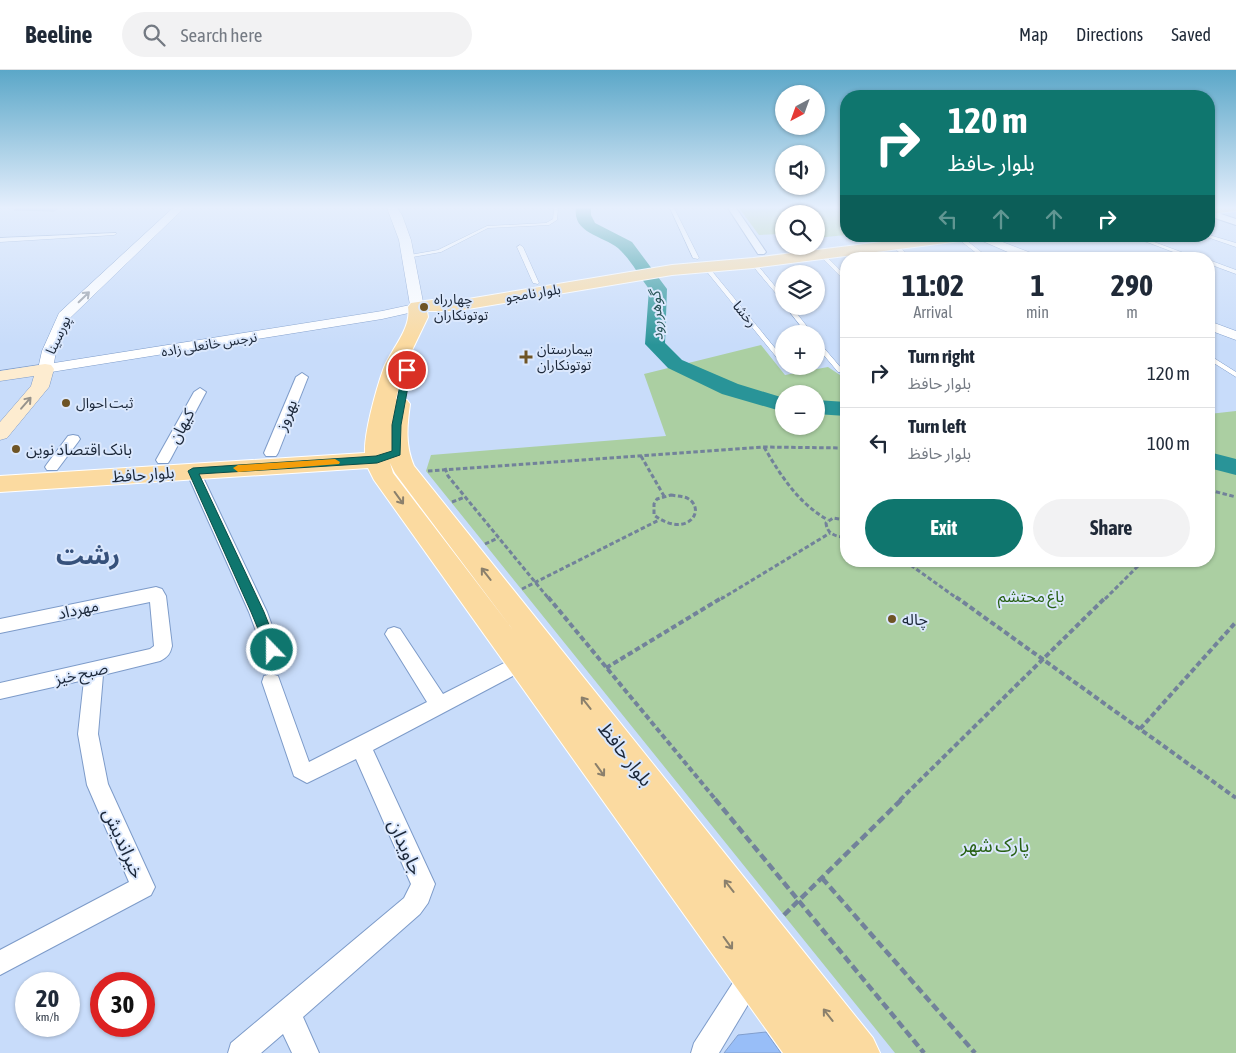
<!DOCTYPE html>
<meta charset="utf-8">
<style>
:root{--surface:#fff;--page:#f2f2f3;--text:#1f2937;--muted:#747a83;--line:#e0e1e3;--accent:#0f766e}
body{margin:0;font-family:"Asap Condensed","Noto Sans Arabic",sans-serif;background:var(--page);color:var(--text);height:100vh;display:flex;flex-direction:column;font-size:19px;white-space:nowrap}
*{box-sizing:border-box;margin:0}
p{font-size:16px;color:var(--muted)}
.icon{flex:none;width:28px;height:28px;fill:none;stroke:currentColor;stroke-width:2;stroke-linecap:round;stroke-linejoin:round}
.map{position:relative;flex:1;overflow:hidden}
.panel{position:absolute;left:840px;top:182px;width:375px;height:315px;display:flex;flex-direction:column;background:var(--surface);border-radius:20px;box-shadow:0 1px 4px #0004}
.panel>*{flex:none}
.top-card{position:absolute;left:840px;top:20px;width:375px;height:152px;border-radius:20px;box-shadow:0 1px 4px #0004;background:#0f766e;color:#fff;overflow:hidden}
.needle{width:32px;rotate:221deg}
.controls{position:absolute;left:775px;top:15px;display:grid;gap:10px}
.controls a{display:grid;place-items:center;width:50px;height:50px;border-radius:50%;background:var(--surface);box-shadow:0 1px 4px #0004;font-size:25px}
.speed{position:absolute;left:15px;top:902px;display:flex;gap:10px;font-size:25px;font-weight:700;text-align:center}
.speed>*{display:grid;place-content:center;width:65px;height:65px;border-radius:50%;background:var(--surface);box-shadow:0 1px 4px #0004;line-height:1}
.speed small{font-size:12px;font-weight:400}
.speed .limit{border:8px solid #d22;background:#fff;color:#111}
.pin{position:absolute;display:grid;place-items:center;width:42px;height:42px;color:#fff;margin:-21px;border:2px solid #fff;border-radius:50%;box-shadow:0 1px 5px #0007}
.me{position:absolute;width:55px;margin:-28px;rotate:338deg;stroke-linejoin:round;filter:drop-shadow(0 0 4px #0008)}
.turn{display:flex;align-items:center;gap:18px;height:105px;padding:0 25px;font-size:22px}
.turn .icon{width:65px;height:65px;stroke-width:2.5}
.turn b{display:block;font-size:35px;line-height:42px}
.lanes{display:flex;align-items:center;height:48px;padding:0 25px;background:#0003;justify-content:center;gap:25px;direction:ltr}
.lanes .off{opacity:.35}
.eta{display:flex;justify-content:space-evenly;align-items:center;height:85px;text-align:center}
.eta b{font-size:30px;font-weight:700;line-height:35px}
.action{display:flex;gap:10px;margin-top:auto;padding:10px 25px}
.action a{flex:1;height:58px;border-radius:30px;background:var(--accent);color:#fff;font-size:20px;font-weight:700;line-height:58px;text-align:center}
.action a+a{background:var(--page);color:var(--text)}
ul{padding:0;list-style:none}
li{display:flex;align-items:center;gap:15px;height:70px;padding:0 25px;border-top:1px solid var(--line)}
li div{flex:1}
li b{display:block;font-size:19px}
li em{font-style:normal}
header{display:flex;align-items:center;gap:30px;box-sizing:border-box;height:70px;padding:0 25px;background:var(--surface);border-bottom:1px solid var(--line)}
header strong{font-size:24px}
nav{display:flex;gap:28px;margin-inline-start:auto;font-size:18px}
.search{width:350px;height:45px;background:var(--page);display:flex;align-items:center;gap:12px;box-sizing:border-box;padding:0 18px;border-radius:28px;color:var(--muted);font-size:19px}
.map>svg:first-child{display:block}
</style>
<header>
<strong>Beeline</strong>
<div class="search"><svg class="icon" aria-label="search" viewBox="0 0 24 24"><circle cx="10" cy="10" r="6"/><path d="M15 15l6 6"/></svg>Search here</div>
<nav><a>Map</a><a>Directions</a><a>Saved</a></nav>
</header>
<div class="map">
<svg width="1236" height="983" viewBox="0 0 1236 983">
<rect width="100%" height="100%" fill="#c8dcfa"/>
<g fill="#abcfa2" fill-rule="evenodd">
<path d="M739,138H846V165L816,168V144H784V166L781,164L759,165Z"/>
<path d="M761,275L785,305L828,297L846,309V491H1209V344L1236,341V983H895L426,401L431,385L666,366L644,304ZM784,324H816V356H784Z"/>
</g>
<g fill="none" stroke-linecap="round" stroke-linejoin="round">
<g fill="#299498" fill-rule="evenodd">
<path d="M576,138H591V145L595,153L632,172L667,219L665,273L682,290L738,314L784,328V342L722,324L668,298L645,274L649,219C640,207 632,192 621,181C607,166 572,165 576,138Z"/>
<path d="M816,330L846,332V346L816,344Z"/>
<path d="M1209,382L1236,389V405L1209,398Z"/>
</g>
</g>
<g fill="#98bef8" stroke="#809ecd">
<path d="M18,138H58L54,141L14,140Z"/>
<path d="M766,962L781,983H724L738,965Z"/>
</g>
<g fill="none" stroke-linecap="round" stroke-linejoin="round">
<g stroke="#7d9bc9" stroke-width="1">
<g id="service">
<path d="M554,138H558L557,150L549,155L488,158L441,182L407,188L404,186L438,180L487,156L546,153L553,149Z"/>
<path d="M670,138H674L699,188L698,189L693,188Z"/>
<path d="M116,163V164L114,165L0,172V168Z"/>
<path d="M1209,165L1236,173V177L1207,167Z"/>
<path d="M957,166H961L990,189H984L957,168Z"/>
<path d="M1131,166H1138L1200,189H1192Z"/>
<path d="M895,174L897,175L913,189H907L893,177L892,176Z"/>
<path d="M520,175L523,177L539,213L538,214L533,213L517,177Z"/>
<path d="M820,184H824L846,206V211L844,210L820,186Z"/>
<path d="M1209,190L1236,200V204L1209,194Z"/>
<path d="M751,192H755L784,227V233L751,194Z"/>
<path d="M703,195H707L784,289V295L782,294L703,197Z"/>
<path d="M785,236H791L813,264H807Z"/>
<path d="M816,270L818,271L842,299L846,298V302H838L816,276Z"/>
<path d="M1209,285L1236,302V307L1209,290Z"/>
</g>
</g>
<g stroke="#7d9bc9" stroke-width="2">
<g id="minor">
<path d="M728,138H736L766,182L764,184H758Z"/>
<path d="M1209,140L1236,149V155L1209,146Z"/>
<path d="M302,303L308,307L278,383L276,386H266L264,383L296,307Z"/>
<path d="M200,318L206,322L170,390L168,393H158L156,390L194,322Z"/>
<path d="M73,365L78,366L80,369L78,372L57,400H47L45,397L47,394L68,366Z"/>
<path d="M193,396L198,398L200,401L267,542L281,580L278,585L272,588L266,585L263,580L249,542L186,401L188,398Z"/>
<path d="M156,517L162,519L166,526L172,576C170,584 168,587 160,591L103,605L98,664L108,714L155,817L151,825L0,905V880L129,812L87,715L78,664L84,610L0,629V613L150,579L154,576L150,532L0,563V549Z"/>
<path d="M394,557L400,559L443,624L514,588L521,585L528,588L530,593L528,598L373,680L435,814L428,833L420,844L303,947L319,983H292L283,964L261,983H228L231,973L404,828L411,814L356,689L307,713L294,706L262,612L264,606L271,604L278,606L309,692L427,632L385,564L388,559Z"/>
<path d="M752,893L761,897L765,906L719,983H691L694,973L743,897Z"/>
</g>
</g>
<g stroke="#7d9bc9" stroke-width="1">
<g id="tertiary">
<path d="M173,138H184L70,248L56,281L54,293L382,241L410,235L399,170L387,138H397L402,145L411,170L424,237L422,240L382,249L45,303L40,302L38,299L42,281L59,243Z"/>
<path d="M971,166H987L1039,186L1041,189H1024Z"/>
<path d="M1209,251L1236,261V270L1209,260Z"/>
</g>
</g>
<g stroke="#7d9bc9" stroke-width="1">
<path id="secondary" d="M45,294L51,295L54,299L49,317L7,368L0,370V352L31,316L34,306L0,311V301Z"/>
</g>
<g stroke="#fff" stroke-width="2">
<g id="primary">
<path d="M1209,138H1236V141L1209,144Z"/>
<path d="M930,166H975L973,169L968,170L753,198L672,205L456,241H427L428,247L403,299L396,329L407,330L410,334C407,356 405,375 414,396L873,968L880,983H783L374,410L368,398L0,422V406L365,383C364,363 376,320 383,300C390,280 412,259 408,237L411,233L432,230L456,231L672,195L753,188ZM390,393L395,403L513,560L393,403Z"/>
</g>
</g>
<g stroke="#72829a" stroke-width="3" stroke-dasharray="4.5 2.5" stroke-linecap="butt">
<path d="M764,377C781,406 798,433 828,450"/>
<path d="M641,386L664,426"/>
<path d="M445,398L448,406L549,529"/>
<path d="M428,401L764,377L846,378"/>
<path d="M1209,420L1236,427"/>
<path d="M671,425C676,426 682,426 687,428C708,439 687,470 654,445V434L657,429Z"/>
<path d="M452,432L465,427"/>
<path d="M846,450L833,448L826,453C827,464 836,467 846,467"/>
<path d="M485,474L498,468"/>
<path d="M905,491L958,529"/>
<path d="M522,519L659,450"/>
<path d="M721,529L830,463"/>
<path d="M1105,529L1143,491"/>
</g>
<g stroke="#72829a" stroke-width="4" stroke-dasharray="5.5 3" stroke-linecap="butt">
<path d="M548,527L716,730"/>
<path d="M956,527L1236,728"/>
<path d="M606,598L723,527"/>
<path d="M1140,659L1236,552"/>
<path d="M900,730L1106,527"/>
</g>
<g stroke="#72829a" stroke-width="4.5" stroke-dasharray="8 4" stroke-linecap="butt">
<path d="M715,729L924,983"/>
<path d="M822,808L975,983"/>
<path d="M784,845L902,729"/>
</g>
<use href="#service" fill="#fff" fill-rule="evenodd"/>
<use href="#minor" fill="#fff" fill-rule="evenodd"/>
<use href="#tertiary" fill="#fff" fill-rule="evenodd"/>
<use href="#secondary" fill="#fdecd0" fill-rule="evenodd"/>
<use href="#primary" fill="#fbdaa0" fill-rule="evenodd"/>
</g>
<defs><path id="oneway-shaft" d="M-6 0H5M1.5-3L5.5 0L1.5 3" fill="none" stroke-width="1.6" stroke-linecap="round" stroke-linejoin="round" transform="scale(1.25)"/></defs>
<use stroke="#989ea6" href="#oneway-shaft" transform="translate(84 227) rotate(-44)"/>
<use stroke="#97938c" href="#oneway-shaft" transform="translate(26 333) rotate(-49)"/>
<g stroke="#8b806c">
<use href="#oneway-shaft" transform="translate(399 428) rotate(54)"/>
<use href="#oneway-shaft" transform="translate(486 504) rotate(-128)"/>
<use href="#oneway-shaft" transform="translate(586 633) rotate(-128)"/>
<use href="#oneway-shaft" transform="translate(600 700) rotate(54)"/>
<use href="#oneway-shaft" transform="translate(729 816) rotate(-128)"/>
<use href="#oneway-shaft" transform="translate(728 873) rotate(54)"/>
<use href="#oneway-shaft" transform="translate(828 945) rotate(-128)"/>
</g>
<linearGradient id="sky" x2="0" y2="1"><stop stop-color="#5ba7c8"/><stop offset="0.5" stop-color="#e6effd"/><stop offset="1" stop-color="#e6effd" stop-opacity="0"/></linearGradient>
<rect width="1236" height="275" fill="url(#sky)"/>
<path fill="#0f766e" stroke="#0a4d48" d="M407,297L411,300L401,355L400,385L377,393L199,404L264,542L279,580L277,583L272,585L268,583L251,542L188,401L193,398L376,386L392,381V355L403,300Z"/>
<path fill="#f59e0b" d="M335,389L340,392L339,394L238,402L233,398L238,395Z"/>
<g fill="#6e5425" stroke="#dbe8fd" stroke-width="2">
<circle cx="424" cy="237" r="5"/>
<path d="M523.5 279.5h5v5h5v5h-5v5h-5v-5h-5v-5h5z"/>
<circle cx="66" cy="333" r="5"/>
<circle cx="16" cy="379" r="5"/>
<circle cx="892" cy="549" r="5"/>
</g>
<g text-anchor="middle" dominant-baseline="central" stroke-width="4" stroke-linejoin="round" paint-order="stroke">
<g font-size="14" fill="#1b2739" stroke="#dbe8fd">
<text transform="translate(533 223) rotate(-9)">بلوار نامجو</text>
<text transform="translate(745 244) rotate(51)">رخشا</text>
<text transform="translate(58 265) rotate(-65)">پورسینا</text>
<text transform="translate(209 274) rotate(-9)">نرجس خانعلی زاده</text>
</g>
<g font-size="14" fill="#1b2739" stroke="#dbe8fd" text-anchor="start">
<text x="434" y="229">چهارراه<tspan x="434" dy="16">توتونکاران</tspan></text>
<text x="537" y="279">بیمارستان<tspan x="537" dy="16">توتونکاران</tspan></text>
<text x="76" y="333">ثبت احوال</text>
</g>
<g font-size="15" font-style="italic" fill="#295658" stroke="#dbe8fd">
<text transform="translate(656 246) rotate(-93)">گوهر رود</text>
</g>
<g font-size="16" fill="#1b2739" stroke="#dbe8fd">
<text transform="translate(286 345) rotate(-68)">بهروز</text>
<text transform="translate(181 356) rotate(-62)">کیهان</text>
<text transform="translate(143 404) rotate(-4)">بلوار حافظ</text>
<text transform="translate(78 539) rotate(-12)">مهرداد</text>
<text transform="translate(81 603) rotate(-13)">صبح خیز</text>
</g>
<g font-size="16" fill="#1b2739" stroke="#dbe8fd" text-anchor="start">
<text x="26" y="379">بانک اقتصاد نوین</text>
<text x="902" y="549">چاله</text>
</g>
<g font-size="16" fill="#286115" stroke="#dbe8fd">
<text x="1031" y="526">باغ محتشم</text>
</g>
<g font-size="19" fill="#1b2739" stroke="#dbe8fd">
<text transform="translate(626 684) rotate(52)">بلوار حافظ</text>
<text transform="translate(124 773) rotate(66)">خیراندیش</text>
<text transform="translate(406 777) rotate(66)">جاویدان</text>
</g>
<g font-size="19" fill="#286115" stroke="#dbe8fd">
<text x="995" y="775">پارک شهر</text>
</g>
<g font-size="26" font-weight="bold" fill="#36517b" stroke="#dbe8fd">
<text x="88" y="485">رشت</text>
</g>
</g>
</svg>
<div class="controls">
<a><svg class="needle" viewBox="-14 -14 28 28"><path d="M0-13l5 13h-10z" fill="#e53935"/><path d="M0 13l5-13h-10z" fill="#747a83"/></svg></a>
<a><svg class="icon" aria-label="sound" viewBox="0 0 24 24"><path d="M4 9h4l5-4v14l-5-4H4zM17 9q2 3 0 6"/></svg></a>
<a><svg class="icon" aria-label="search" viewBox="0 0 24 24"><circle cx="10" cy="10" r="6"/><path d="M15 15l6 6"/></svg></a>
<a><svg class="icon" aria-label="layers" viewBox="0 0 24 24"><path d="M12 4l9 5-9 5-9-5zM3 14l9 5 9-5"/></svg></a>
<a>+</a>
<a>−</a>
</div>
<div class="speed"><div>20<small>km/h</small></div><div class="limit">30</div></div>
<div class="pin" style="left:407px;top:300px;background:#d93025"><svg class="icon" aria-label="arrive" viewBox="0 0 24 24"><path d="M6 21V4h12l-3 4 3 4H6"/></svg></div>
<svg class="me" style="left:272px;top:580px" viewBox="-20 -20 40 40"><circle r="17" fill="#0f766e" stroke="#fff" stroke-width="3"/><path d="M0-11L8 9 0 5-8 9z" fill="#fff"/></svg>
<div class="top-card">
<div class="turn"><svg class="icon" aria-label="right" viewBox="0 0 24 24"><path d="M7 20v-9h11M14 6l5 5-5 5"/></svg><div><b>120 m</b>بلوار حافظ</div></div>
<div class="lanes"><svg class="icon off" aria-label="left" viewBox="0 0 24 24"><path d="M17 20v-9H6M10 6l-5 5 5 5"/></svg><svg class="icon off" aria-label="ahead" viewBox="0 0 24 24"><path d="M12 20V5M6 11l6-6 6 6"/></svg><svg class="icon off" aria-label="ahead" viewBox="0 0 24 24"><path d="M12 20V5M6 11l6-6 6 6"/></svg><svg class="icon" aria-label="right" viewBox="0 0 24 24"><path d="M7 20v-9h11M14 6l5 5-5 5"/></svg></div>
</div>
<section class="panel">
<div class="eta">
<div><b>11:02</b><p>Arrival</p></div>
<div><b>1</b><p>min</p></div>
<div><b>290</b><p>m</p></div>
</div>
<ul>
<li><svg class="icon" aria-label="right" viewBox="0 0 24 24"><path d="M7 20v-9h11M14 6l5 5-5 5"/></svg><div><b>Turn right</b><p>بلوار حافظ</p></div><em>120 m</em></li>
<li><svg class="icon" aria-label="left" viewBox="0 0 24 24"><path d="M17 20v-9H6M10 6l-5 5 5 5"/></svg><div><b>Turn left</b><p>بلوار حافظ</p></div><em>100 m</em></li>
</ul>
<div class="action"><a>Exit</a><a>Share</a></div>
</section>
</div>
